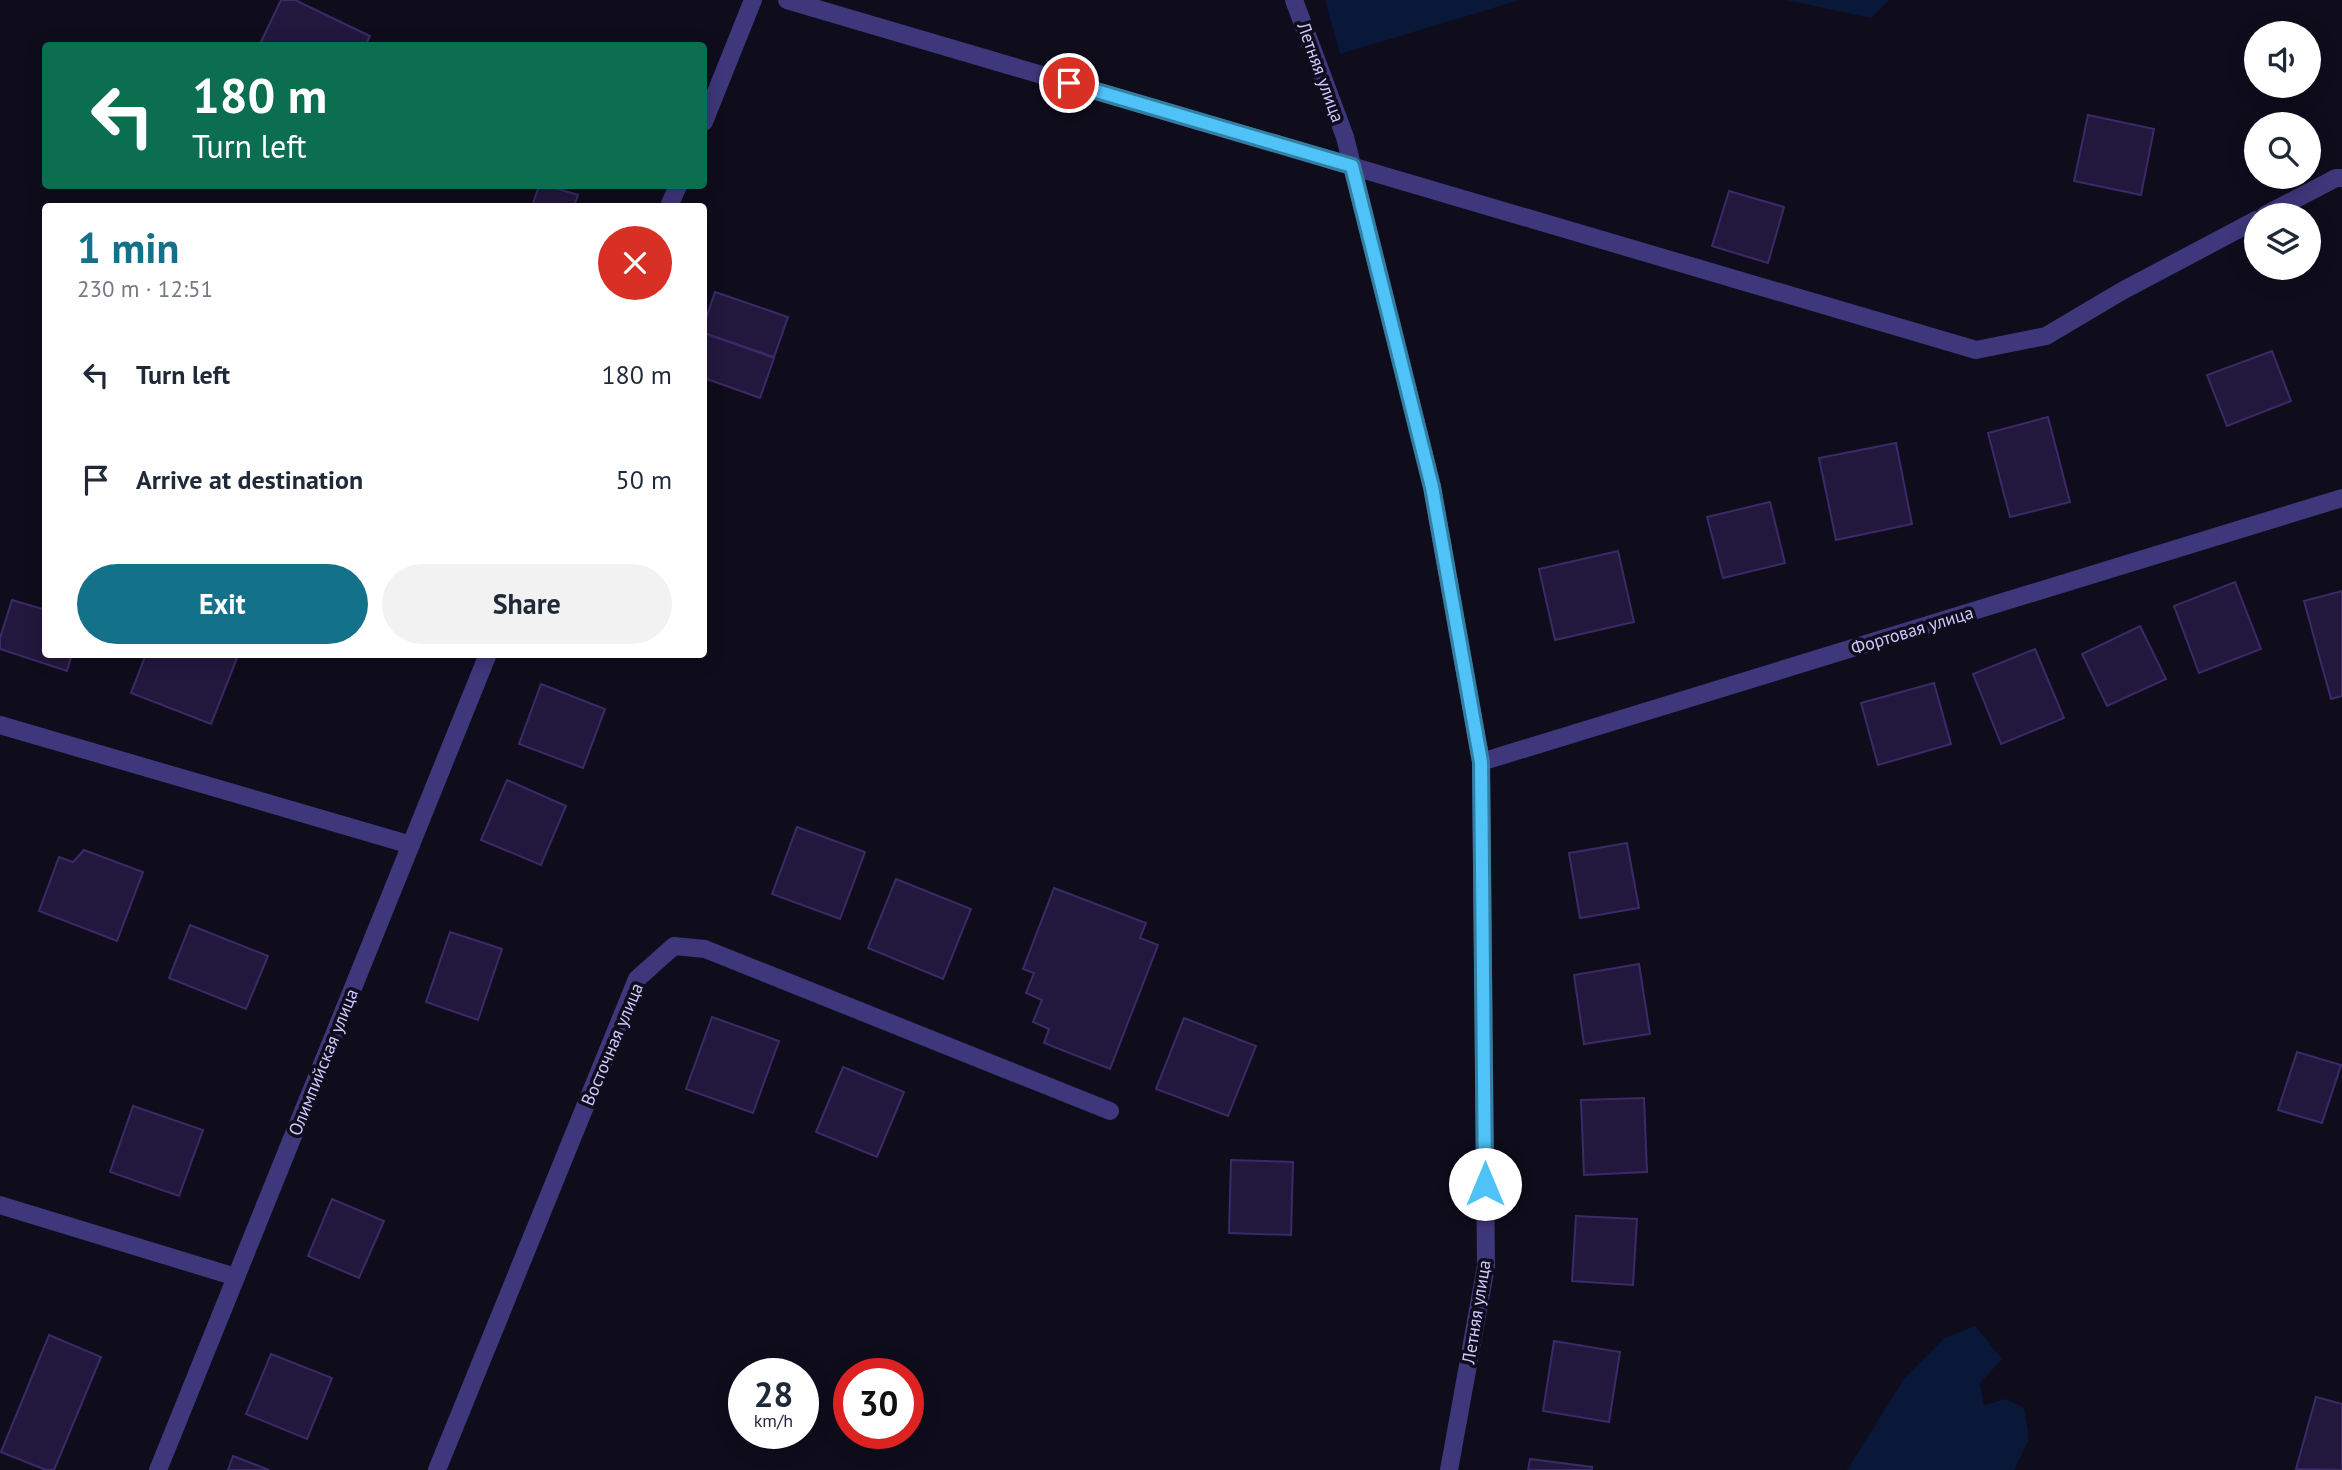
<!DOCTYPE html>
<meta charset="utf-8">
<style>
:root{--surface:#fff;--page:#f2f2f3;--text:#1f2937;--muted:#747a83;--accent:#137189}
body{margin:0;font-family:"PT Sans",sans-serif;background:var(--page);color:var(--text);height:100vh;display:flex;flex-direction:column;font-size:26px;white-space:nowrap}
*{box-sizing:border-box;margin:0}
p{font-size:23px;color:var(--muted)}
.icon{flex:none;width:38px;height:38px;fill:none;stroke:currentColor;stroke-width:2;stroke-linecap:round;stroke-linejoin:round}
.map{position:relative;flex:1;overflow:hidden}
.sheet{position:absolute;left:42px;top:203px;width:665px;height:455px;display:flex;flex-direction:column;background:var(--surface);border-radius:7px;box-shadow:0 4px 18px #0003}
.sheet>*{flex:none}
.top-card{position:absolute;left:42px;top:42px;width:665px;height:147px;border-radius:7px;box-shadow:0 4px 18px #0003;background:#0b6e4f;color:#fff;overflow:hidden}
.buttons{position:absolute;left:2244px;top:21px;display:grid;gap:14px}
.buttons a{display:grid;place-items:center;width:77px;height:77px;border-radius:50%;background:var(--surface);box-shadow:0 4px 18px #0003;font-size:35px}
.speed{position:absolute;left:728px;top:1358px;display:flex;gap:14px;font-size:35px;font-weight:700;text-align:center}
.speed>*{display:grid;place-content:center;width:91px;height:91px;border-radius:50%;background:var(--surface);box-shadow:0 4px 18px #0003;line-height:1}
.speed small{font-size:18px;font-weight:400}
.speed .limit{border:10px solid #d22;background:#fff;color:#111}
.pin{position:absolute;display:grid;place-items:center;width:60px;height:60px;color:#fff;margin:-30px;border:4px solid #fff;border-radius:50%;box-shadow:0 2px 7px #0007}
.me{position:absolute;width:77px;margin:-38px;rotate:0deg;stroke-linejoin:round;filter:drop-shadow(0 0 5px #0008)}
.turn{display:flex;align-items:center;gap:24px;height:147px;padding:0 35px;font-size:32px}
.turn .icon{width:91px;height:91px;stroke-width:2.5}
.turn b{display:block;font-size:49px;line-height:60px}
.round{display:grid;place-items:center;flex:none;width:74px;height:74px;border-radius:37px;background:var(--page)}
.overview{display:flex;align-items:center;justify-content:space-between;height:119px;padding:0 35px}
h1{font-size:42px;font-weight:600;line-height:52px;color:var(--accent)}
.cta{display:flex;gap:14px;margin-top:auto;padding:14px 35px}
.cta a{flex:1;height:80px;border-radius:42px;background:var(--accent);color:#fff;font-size:28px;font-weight:600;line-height:80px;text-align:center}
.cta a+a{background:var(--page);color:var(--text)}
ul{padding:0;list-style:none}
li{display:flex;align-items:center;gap:21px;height:105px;padding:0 35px}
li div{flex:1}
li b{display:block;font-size:26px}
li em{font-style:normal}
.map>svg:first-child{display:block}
</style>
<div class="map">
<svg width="2342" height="1470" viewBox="0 0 2342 1470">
<rect width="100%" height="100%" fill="#0f0c1c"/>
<g fill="#091738">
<path d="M1325,0H1520L1340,54Z"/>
<path d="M1786,0H1889L1871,18Z"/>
<path d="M1975,1326L2002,1359L1980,1383L1984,1405L2006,1399L2024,1408L2029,1439L2014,1470H1847L1904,1379L1945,1338Z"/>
</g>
<g fill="#22183d" stroke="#3a2a68" stroke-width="2">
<path d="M281,0H295L370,36L365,46H259Z"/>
<path d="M2088,115L2154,129L2141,195L2074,181Z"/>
<path d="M539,186H549L578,195L574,206H532Z"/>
<path d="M1729,191L1784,207L1768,263L1712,246Z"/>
<path d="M715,292L788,317L774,357L704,333V324Z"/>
<path d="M704,333L774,358L760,398L704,378Z"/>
<path d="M2272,351L2291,401L2227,426L2207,375Z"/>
<path d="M2048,417L2070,502L2010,517L1988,433Z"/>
<path d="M1896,443L1912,524L1836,540L1819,458Z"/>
<path d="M1770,502L1785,563L1723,578L1707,517Z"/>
<path d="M1618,551L1634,622L1555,640L1539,569Z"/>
<path d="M2235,582L2261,649L2199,673L2174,606Z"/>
<path d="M2342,591V696L2331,699L2304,601Z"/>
<path d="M12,600L46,610V654H72L67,671L0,649V638Z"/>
<path d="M2140,626L2166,679L2107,706L2082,654Z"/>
<path d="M2035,649L2064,718L2001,744L1973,674Z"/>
<path d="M146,654H226L237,658L211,724L131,693Z"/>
<path d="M1934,683L1951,744L1878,765L1861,703Z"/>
<path d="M541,684L605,709L583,768L519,744Z"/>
<path d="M507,780L566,806L541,865L481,840Z"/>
<path d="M797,827L865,852L840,919L772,894Z"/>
<path d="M1627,843L1639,908L1580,918L1569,853Z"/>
<path d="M84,850L143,872L117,941L39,911L59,857L73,862Z"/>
<path d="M896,879L971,909L943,979L868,948Z"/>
<path d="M1054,888L1146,923L1140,938L1158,945L1110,1069L1044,1043L1049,1029L1033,1022L1042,1000L1026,993L1034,973L1023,969Z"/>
<path d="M190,925L268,956L246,1009L169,978Z"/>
<path d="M450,932L502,949L478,1020L426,1002Z"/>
<path d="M1639,964L1650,1034L1584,1044L1574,975Z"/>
<path d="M712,1017L779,1041L753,1113L686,1089Z"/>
<path d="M1184,1018L1256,1046L1228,1116L1156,1089Z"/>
<path d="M2297,1052L2341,1065L2322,1123L2278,1110Z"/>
<path d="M843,1067L904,1092L877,1157L816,1132Z"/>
<path d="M1644,1098L1647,1172L1584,1175L1581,1100Z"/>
<path d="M133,1106L203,1130L179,1196L110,1172Z"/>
<path d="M1231,1160L1293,1162L1291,1235L1229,1233Z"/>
<path d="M332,1199L384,1221L359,1278L308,1256Z"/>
<path d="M1576,1216L1637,1219L1633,1285L1572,1281Z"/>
<path d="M49,1335L101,1357L54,1470H46L1,1452Z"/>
<path d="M1554,1341L1620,1352L1609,1422L1543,1411Z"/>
<path d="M271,1354L332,1378L307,1439L246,1414Z"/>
<path d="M2316,1397L2342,1404V1470L2296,1469Z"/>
<path d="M233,1456L269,1470H228Z"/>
<path d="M1530,1459L1592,1467V1470H1528Z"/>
</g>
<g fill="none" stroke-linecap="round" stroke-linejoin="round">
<g stroke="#3e377b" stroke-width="18">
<path d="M787,0L1976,350L2046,336L2122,291L2256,220"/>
<path d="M1294,0L1345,137L1432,487L1481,762L1486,1266L1449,1470"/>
<path d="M704,122L753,0"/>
<path d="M669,206L678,186"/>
<path d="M2265,215L2336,178H2342"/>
<path d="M0,725L411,845"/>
<path d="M1481,762L2342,498"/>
<path d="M0,1205L236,1277"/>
<path d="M158,1470L488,654"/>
<path d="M437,1470L637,979L674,946L705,949L1110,1111"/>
</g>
</g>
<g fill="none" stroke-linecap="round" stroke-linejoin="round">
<g stroke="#337fa1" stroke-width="18">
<path id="route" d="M1069,83L1352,166L1432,487L1481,762L1485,1184"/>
</g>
<use href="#route" stroke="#4fc3f7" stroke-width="12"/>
</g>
<g text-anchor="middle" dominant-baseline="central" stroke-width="7" stroke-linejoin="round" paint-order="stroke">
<g font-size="18" fill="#d1c8fe" stroke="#0f0c1c">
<text transform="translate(1321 72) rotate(70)">Летняя улица</text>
<text transform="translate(1912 630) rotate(-17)">Фортовая улица</text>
<text transform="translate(612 1044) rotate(-67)">Восточная улица</text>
<text transform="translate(323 1062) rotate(-68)">Олимпийская улица</text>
<text transform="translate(1476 1312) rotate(-81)">Летняя улица</text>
</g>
</g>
</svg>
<div class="buttons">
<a><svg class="icon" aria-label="sound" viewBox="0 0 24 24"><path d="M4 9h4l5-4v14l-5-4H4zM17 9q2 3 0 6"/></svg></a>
<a><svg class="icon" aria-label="search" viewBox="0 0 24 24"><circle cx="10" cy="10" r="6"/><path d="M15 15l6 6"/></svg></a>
<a><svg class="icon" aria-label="layers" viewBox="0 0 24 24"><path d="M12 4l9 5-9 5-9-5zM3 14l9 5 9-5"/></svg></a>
</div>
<div class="speed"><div>28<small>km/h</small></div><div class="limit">30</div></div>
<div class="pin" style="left:1069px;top:83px;background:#d93025"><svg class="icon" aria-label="arrive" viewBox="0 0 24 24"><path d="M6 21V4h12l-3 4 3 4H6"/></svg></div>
<svg class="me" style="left:1485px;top:1184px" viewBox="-20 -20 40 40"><circle r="19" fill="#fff"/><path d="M0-13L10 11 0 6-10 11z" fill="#4fc3f7"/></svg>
<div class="top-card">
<div class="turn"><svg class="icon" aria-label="left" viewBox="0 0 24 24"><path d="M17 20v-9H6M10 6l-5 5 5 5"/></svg><div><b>180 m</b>Turn left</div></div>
</div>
<section class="sheet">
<div class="overview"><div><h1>1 min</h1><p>230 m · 12:51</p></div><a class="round" style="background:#d93025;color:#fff"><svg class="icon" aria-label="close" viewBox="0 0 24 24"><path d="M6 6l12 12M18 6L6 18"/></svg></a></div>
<ul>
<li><svg class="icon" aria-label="left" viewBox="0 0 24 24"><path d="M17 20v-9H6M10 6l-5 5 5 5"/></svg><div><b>Turn left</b></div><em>180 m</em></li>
<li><svg class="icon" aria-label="arrive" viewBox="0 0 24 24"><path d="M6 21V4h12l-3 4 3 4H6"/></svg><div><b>Arrive at destination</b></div><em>50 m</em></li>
</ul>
<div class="cta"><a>Exit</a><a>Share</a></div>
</section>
</div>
